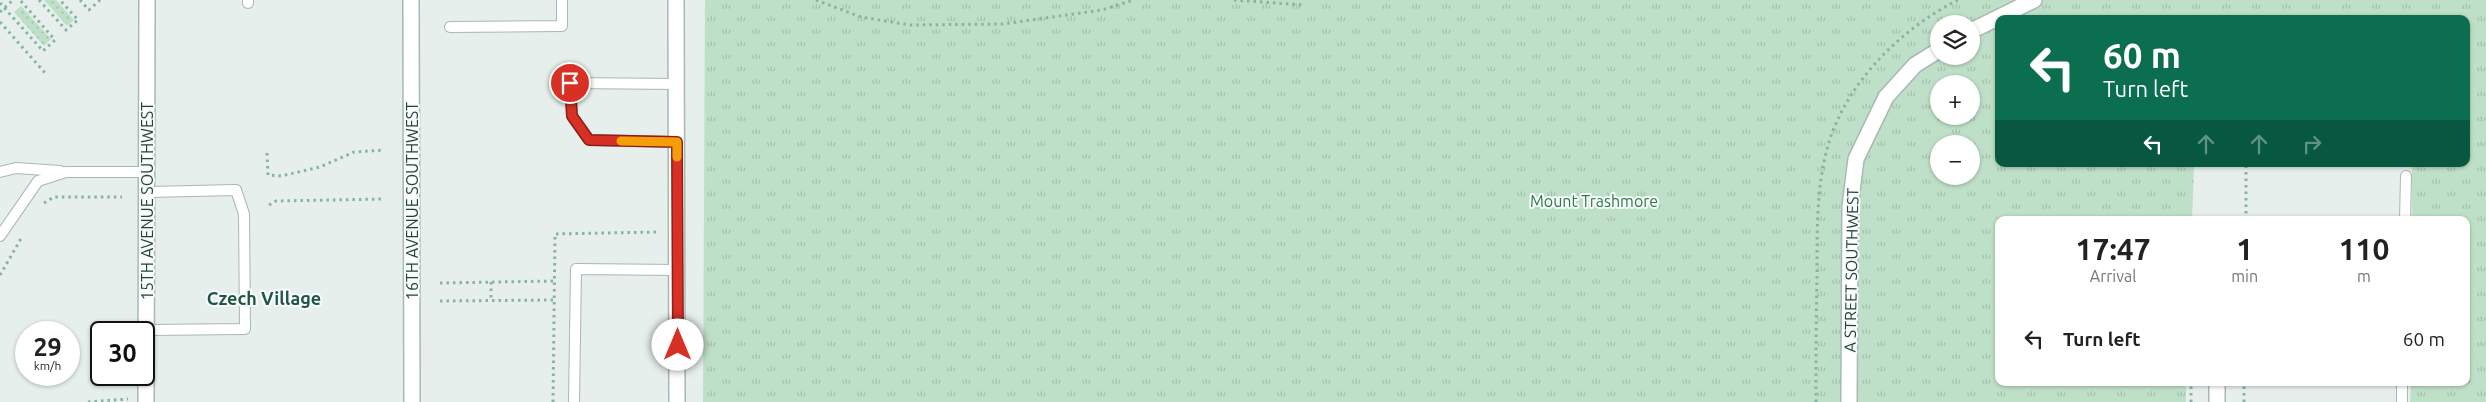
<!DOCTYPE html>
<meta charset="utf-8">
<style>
:root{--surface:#fff;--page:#f6f6f6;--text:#222;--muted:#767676}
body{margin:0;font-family:Ubuntu,sans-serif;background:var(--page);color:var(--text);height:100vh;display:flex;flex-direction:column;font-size:19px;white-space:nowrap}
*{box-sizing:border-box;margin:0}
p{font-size:16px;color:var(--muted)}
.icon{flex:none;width:28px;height:28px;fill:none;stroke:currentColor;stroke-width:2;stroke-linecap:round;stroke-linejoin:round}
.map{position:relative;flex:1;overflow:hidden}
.panel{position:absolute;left:1995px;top:216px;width:475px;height:170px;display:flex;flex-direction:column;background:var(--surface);border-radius:10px;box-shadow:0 1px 4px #0004}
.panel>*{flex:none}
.guide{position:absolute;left:1995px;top:15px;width:475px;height:152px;border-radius:10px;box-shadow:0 1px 4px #0004;background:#0b6e4f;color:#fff;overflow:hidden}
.buttons{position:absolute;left:1930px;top:15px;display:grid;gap:10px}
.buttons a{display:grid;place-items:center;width:50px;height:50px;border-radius:50%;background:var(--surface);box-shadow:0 1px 4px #0004;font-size:25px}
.speed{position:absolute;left:15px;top:321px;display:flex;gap:10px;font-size:25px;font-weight:700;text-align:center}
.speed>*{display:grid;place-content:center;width:65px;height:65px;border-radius:50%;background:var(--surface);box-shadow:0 1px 4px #0004;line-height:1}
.speed small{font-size:12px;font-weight:400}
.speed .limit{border:2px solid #111;border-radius:8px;background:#fff;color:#111}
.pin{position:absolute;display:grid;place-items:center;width:42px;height:42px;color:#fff;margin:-21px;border:2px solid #fff;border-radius:50%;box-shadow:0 1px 5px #0007}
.me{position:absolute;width:55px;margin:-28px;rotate:0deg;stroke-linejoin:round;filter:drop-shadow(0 0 4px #0008)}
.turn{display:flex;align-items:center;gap:18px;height:105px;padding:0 25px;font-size:22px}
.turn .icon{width:65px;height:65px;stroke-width:2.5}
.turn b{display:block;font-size:35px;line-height:42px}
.lanes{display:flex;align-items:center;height:48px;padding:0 25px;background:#0003;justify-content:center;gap:25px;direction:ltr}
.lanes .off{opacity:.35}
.eta{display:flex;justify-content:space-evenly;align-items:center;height:85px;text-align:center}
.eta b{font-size:30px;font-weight:600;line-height:35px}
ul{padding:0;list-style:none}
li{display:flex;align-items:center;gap:15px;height:75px;padding:0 25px}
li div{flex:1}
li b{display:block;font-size:19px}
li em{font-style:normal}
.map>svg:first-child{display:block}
</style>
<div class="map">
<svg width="2486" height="402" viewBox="0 0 2486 402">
<defs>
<pattern id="park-tufts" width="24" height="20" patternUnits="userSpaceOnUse" patternTransform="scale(1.25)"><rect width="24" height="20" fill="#bfe0c8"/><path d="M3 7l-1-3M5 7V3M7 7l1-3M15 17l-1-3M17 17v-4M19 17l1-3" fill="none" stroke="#a4c1ad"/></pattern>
<pattern id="garden-dots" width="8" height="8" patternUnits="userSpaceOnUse" patternTransform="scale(1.25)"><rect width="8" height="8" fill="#bfe0c8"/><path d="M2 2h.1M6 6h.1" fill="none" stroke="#a4c1ad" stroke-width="1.8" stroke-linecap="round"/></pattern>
</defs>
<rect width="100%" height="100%" fill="#e6efeb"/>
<path fill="url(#park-tufts)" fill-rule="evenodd" d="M705,0H2486V402H2410L2411,383L2466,382V220H2412V164H2466V19H1999V164H2396L2194,166L2192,220H1999V382L2186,383V402H703ZM1939,24H1971V56H1939ZM1939,84H1971V116H1939ZM1939,144H1971V176H1939Z"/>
<g fill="url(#garden-dots)">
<path d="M44,0H56L74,20L67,26Z"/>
<path d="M21,6L51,39L44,46L14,12Z"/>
</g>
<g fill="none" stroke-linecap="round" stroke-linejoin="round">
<g stroke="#a8b8b2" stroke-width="12">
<g id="lane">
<path d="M248,0V3"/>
<path d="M450,27L562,26V0"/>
<path d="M677,142L589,140L572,116L570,83L677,84"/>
<path d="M0,172L16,168L60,171"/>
<path d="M2405,220L2406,176"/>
<path d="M0,236L38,181L66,172H148"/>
<path d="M146,330L245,329L244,214L236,190L148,192"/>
<path d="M574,402L576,269L678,270"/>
<path d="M2402,402V382"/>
</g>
</g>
<g stroke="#a8b8b2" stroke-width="18">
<g id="street">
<path d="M411,0L412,402"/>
<path d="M676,0L677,402"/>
<path d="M1971,31L2034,0"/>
<path d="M2217,382V402"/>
<path d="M146,402L147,0"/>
<path d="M1849,402L1850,207L1856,159L1886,97L1915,65L1939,50"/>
</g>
</g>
<g stroke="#86b3a5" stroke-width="3" stroke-dasharray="2.5 4" stroke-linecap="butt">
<path d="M39,0L66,30L78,20L60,0"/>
<path d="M80,0L89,10L100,0"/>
<path d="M816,0L861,17L910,25L1003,24L1102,10L1133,0"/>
<path d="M1234,0L1304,5"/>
<path d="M0,3L43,51L55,40L20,0"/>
<path d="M0,12L13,0"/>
<path d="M0,22L46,74"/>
<path d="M267,153L268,175L281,176L320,167L354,152L384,150"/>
<path d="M44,203L54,197H122"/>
<path d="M269,205L276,201L384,199"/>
<path d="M2246,220V165"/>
<path d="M0,275L22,237"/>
<path d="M491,282V301"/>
<path d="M440,283L554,281"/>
<path d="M440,301L554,300"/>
<path d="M88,402L128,399"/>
<path d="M553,402L555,234L657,232"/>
<path d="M1816,402C1816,360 1816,319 1817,277C1817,231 1816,186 1829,142C1848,81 1902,28 1958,0"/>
<path d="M2191,402V382"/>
<path d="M2244,402V382"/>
</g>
<use href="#lane" stroke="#fff" stroke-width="10"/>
<use href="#street" stroke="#fff" stroke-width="15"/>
</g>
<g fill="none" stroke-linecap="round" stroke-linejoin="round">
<g stroke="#8d1f18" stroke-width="12">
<path id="route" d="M570,83L572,116L589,140L677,142L678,345"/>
</g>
<use href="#route" stroke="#d93025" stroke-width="9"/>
<path stroke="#f59e0b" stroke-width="9" d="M621,141L677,142V157"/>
</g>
<g text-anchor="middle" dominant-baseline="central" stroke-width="4" stroke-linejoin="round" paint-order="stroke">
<g font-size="16" fill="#24423a" stroke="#f7fbf9">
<text transform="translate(147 201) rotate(-90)">15TH AVENUE SOUTHWEST</text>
<text transform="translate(412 201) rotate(-90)">16TH AVENUE SOUTHWEST</text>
<text transform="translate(1851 270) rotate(-89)">A STREET SOUTHWEST</text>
</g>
<g font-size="16" fill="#2d7a4b" stroke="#f7fbf9">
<text x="1594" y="201">Mount Trashmore</text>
</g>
<g font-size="18" font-weight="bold" fill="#1f5548" stroke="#f7fbf9">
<text x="264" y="298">Czech Village</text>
</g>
</g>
</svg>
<div class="buttons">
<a><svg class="icon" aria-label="layers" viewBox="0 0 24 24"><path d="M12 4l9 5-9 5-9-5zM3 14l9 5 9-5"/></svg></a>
<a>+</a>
<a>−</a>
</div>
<div class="speed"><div>29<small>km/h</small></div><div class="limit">30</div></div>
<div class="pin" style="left:570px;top:83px;background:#d93025"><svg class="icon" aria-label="arrive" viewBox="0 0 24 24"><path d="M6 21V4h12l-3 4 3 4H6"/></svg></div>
<svg class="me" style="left:678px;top:345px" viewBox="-20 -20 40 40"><circle r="19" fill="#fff"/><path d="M0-13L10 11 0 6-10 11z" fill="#d93025"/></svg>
<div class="guide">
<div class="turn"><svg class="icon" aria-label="left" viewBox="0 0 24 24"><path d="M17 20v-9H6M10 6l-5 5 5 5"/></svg><div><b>60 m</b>Turn left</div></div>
<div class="lanes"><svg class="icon" aria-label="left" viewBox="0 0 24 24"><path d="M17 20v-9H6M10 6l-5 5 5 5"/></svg><svg class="icon off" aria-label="ahead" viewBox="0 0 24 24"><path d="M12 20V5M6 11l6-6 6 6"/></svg><svg class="icon off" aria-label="ahead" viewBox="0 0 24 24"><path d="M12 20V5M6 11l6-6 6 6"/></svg><svg class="icon off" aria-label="right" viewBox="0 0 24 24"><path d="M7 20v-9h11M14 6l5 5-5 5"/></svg></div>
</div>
<section class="panel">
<div class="eta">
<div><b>17:47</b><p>Arrival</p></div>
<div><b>1</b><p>min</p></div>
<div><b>110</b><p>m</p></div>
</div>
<ul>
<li><svg class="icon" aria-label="left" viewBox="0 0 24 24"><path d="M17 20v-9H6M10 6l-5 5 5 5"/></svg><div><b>Turn left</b></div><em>60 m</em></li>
</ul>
</section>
</div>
